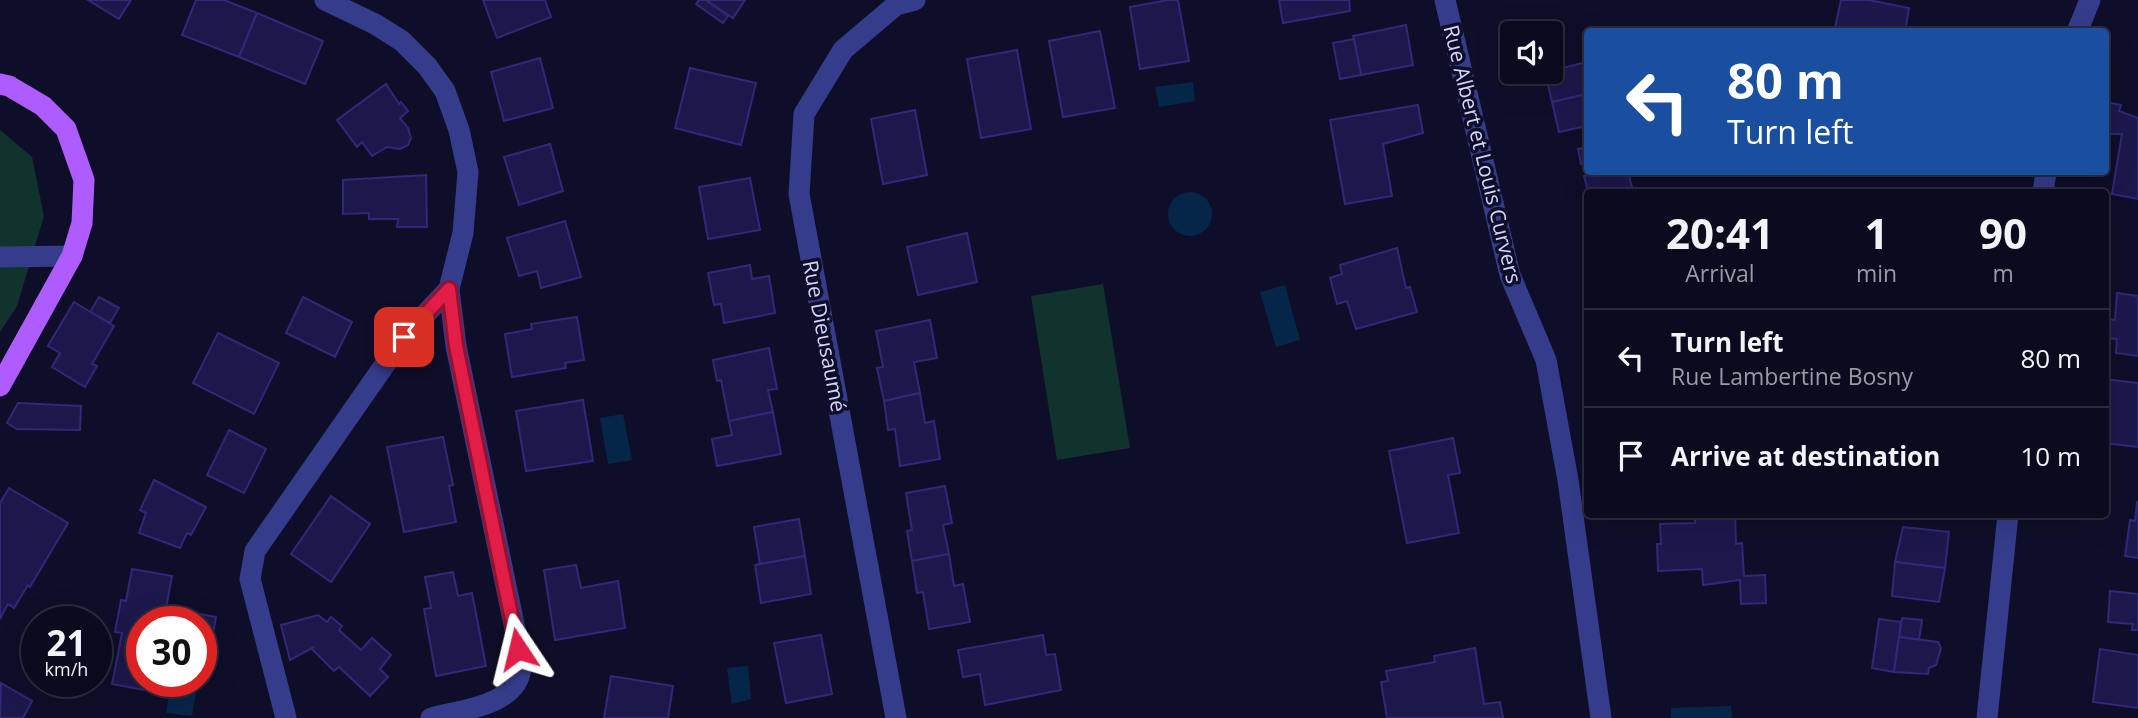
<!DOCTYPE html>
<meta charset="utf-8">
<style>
:root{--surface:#0b0a1f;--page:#141328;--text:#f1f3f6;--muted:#9a9aa4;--line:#2b2b3d}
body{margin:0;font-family:"Open Sans",sans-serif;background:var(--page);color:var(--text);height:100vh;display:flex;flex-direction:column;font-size:26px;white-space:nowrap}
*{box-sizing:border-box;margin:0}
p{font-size:23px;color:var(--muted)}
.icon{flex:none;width:38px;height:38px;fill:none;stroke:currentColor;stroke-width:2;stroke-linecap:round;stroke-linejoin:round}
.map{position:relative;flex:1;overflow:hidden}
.details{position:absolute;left:1584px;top:189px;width:525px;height:329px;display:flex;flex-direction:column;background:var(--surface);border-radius:7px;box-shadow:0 7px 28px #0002,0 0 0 2px var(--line)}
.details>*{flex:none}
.banner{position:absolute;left:1584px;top:28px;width:525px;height:147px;border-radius:7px;box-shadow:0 7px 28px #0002,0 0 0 2px var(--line);background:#1a4fa0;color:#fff;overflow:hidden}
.buttons{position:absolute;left:1500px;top:21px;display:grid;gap:14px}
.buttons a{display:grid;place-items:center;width:63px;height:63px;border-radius:7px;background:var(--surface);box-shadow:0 7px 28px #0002,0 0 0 2px var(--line);font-size:35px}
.speed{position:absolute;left:21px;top:606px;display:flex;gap:14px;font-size:35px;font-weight:700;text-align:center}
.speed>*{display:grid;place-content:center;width:91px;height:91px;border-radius:50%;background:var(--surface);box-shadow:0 7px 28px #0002,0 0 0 2px var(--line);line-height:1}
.speed small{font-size:18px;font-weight:400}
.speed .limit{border:10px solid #d22;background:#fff;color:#111}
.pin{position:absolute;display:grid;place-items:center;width:60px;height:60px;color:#fff;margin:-30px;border-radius:14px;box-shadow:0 4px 10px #0006}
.me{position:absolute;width:77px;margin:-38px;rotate:350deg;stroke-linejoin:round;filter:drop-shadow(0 0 5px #0008)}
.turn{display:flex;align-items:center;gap:24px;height:147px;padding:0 28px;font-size:32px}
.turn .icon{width:91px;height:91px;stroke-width:2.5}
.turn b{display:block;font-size:49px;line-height:60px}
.eta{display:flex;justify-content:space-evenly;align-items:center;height:119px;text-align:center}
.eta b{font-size:42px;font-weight:700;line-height:49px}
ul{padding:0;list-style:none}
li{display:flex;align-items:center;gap:21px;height:98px;padding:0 28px;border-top:2px solid var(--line)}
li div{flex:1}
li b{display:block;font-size:26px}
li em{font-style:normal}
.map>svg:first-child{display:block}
</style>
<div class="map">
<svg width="2138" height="718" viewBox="0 0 2138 718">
<rect width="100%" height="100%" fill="#0f0e29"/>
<g fill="#10332e">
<path d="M0,130L32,157L44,216L17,306L0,332Z"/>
<path d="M1103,284L1130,448L1057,460L1031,296Z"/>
</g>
<g fill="#062649">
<path d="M1193,82L1195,101L1159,107L1155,87Z"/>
<circle cx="1190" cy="214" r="22"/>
<path d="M1285,285L1300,340L1276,347L1260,292Z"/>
<path d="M623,414L632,460L608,464L600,418Z"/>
<path d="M748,666L751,699L732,704L727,668Z"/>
<path d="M171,681H198L192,716L166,713Z"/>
<path d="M1731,706L1732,718H1671V708Z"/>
</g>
<g fill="#1d184b" stroke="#2f2979" stroke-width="2">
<path d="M88,0H131L119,19Z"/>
<path d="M196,0H224L257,13L239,57L182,35Z"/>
<path d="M483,0H545L551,17L497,38Z"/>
<path d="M699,0H706L728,16L723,23L696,4Z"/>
<path d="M706,0H745L733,18Z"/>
<path d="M1168,0H1178L1189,61L1140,69L1130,7Z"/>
<path d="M1279,0H1349L1350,11L1283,23Z"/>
<path d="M1841,0H1869L1909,8L1905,32H1834Z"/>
<path d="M257,13L323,41L305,84L239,57Z"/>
<path d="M1406,25L1413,65L1361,75L1353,36Z"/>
<path d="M1100,31L1115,108L1063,117L1049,41Z"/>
<path d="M1354,39L1361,75L1340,79L1333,43Z"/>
<path d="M1017,50L1031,129L981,138L967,59Z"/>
<path d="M540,58L553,108L504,121L491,72Z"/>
<path d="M1587,62V94L1552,102L1545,72Z"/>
<path d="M690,68L756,83L741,145L675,128Z"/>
<path d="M386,84L399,104L401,102L408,111L400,118L408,128L411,138L408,145L400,149L387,147L372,156L362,142L357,147L337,120Z"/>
<path d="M1587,94V126L1559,132L1552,102Z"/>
<path d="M2105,102L2121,105L2119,111L2138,118V199L2112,194L2122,134H2105Z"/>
<path d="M1418,105L1423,133L1383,144L1392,196L1345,204L1330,120Z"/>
<path d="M915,110L927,175L883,184L871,119Z"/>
<path d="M550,144L563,191L519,205L504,157Z"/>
<path d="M1587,147V162L1581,164L1578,149Z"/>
<path d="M1590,172H1628L1633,191L1588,192L1584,176L1590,174Z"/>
<path d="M426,175L427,227H397L398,219H369V213L343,214V180Z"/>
<path d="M750,178L760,230L708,239L699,187Z"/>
<path d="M565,221L581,277L541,288L537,271L519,276L507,238Z"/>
<path d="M967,233L977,282L918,295L907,247Z"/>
<path d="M1397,248L1406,288L1410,287L1417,312L1356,329L1347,301L1337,304L1330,278L1342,274L1340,265Z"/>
<path d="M750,265L752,279L769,276L775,313L724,323L721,304L714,305L708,273Z"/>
<path d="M2117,293L2138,296V356L2116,353L2117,339L2105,338V319L2115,320Z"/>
<path d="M99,297L119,308L110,323L90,312Z"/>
<path d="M303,297L352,322L335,357L286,333Z"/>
<path d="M74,302L114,326L92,364L97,366L85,387L52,367L60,353L48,346Z"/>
<path d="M577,317L584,360L565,363L566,368L512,377L505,334L532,329L531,324Z"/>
<path d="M930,320L937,358L914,362L920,393L884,401L877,368L883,367L876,331Z"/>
<path d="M218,333L279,363L254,414L193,383Z"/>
<path d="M769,348L777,389L768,390L773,412L729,421L721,380L717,381L713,360Z"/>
<path d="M2105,379L2138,383V447L2105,443Z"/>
<path d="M920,393L925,423L934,421L940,459L900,466L895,429L888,430L884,401Z"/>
<path d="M583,400L593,461L526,471L516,411Z"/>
<path d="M18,403L81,406L80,430L17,429L7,423Z"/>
<path d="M773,412L781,454L717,466L712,439L732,435L729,421Z"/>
<path d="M229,430L266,449L244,493L207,475Z"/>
<path d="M443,437L453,485L449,486L456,522L404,532L387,447Z"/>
<path d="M1453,438L1460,473L1448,475L1459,533L1407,543L1389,451Z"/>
<path d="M154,480L206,507L191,535L187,533L180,548L139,533L146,513L140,510Z"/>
<path d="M945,486L952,523L943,525L949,554L912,561L907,531L912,530L906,493Z"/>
<path d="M9,488L68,523L30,587L28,585L14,608L8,604L0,619V503Z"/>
<path d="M331,496L370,524L331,582L291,554Z"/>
<path d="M2137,502H2138V558L2125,556L2130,520L2135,521Z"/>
<path d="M1695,514H1735L1736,544L1742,543L1744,576L1765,575L1766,603L1741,604L1740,580L1703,585L1702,569L1658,571L1657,544H1661L1660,524L1695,523Z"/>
<path d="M799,519L805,556L760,564L754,527Z"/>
<path d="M1903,527L1949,532L1945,568L1895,562Z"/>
<path d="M949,554L954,586L963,584L970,622L929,629L923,592L917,593L912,561Z"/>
<path d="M805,556L811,594L761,603L755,565Z"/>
<path d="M1895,562L1945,568L1939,602L1892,596Z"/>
<path d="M576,565L581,588L618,581L625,628L555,640L544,570Z"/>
<path d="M132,569L172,576L166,608L216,617L209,657L201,656V621H142V681H152L150,691L112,684L122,633L115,632L121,600L126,601Z"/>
<path d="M453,572L458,596L472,593L486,666L436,676L424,609L431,608L425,577Z"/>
<path d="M2110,591L2138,594V630H2132L2133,624L2108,622Z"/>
<path d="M318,615L327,622L331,617L342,626L339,630L361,650L372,638L391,655L380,669L388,677L370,696L339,667L334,671L312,649L314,647L290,660L281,625Z"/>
<path d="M1902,618L1922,620L1919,640L1899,637Z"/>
<path d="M1879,619L1901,622L1894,672L1872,668Z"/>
<path d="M821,635L832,694L786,703L774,643Z"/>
<path d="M1043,635L1046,655L1055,654L1061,690L985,705L980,674L963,677L958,650Z"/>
<path d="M1899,637L1938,642L1941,648L1936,665L1929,668L1928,674L1894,672Z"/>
<path d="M1475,648L1484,704L1500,702L1503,718H1387L1381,682L1388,681L1386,671L1435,662L1434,656Z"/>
<path d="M2100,649L2138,655V708L2093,702Z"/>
<path d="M611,676L673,686L668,718H604Z"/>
<path d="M1,683L32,701L23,718H0Z"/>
</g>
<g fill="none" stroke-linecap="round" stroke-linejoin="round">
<g stroke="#353c8b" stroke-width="21">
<path d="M325,0L375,24L402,41L427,66L445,91L459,130L468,172L463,233L449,289L456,346L515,629C517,641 522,656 521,667C518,706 460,710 431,718"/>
<path d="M1445,0L1510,275L1546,360L1568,480L1601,718"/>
<path d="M2077,32L2090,0"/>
<path d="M2043,192L2046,172"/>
<path d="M0,257L72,256"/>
<path d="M286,718L250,579L255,551L404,337L449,289"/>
<path d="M896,718L799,194L804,114L843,50L896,5L915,0"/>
<path d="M1987,718L2008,514"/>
</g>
<path stroke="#af5cff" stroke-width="21" d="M0,84L9,86L43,106L66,129L84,180L82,223L72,256L0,386"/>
</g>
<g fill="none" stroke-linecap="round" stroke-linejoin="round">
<g stroke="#92132f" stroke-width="18">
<path id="route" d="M404,337L449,289L456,346L518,649"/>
</g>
<use href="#route" stroke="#e11d48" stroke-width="12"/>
</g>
<g text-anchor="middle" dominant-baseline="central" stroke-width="7" stroke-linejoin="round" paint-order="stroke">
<g font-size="21" fill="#d5d5ff" stroke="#0f0e29">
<text transform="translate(1483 154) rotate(76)">Rue Albert et Louis Curvers</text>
<text transform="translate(825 336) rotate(79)">Rue Dieusaumé</text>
</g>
</g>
</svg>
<div class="buttons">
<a><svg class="icon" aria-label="sound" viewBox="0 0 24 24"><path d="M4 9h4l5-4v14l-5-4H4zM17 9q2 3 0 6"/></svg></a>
</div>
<div class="speed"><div>21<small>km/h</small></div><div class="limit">30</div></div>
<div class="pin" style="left:404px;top:337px;background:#d93025"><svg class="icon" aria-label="arrive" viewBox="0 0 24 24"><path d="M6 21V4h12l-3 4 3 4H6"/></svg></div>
<svg class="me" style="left:518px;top:649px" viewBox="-20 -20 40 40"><path d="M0-17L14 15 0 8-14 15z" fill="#e11d48" stroke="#fff" stroke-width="4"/></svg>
<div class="banner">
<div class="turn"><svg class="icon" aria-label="left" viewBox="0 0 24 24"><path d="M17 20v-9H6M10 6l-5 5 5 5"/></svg><div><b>80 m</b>Turn left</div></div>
</div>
<section class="details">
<div class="eta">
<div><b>20:41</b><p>Arrival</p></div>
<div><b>1</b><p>min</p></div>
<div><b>90</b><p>m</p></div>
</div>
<ul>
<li><svg class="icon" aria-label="left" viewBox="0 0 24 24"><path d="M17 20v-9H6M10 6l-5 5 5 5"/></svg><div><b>Turn left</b><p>Rue Lambertine Bosny</p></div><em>80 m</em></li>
<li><svg class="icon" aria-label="arrive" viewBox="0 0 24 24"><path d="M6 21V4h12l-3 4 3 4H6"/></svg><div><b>Arrive at destination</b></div><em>10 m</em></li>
</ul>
</section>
</div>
